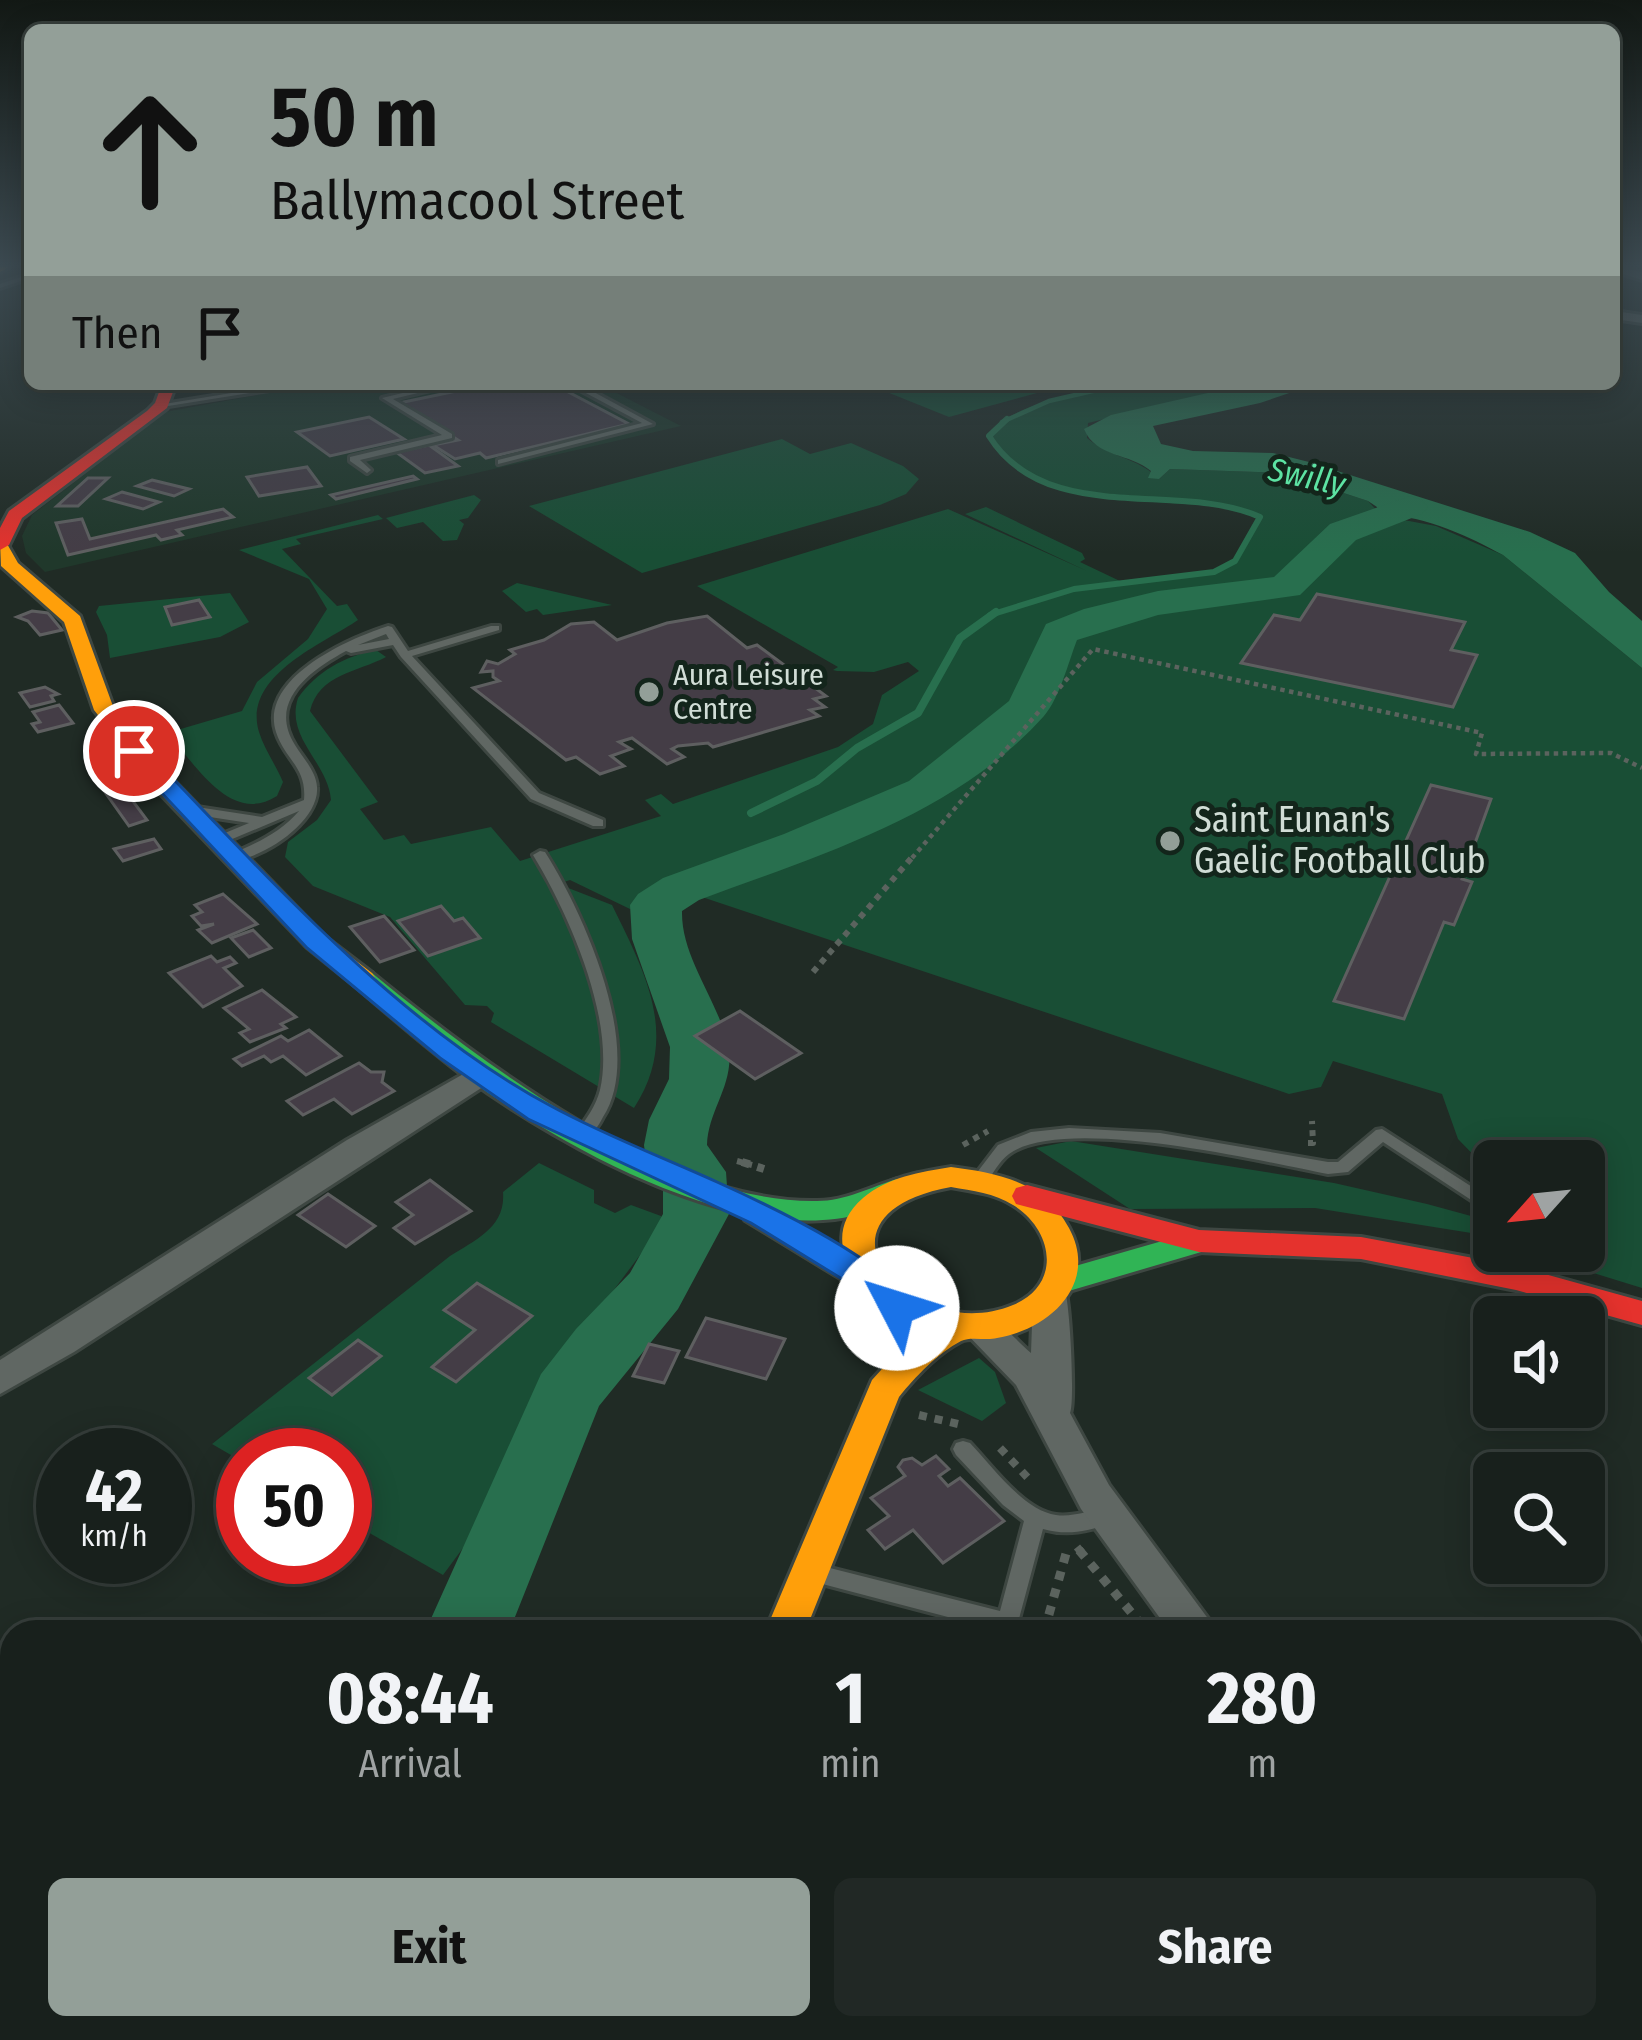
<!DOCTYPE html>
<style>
:root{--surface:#18201c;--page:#212825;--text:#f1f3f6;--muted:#9fa3a3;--line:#363e3b;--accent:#939f98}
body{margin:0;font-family:"Fira Sans Condensed",sans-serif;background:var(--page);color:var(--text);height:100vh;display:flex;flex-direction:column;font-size:45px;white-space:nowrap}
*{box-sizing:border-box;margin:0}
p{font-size:39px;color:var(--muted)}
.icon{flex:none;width:66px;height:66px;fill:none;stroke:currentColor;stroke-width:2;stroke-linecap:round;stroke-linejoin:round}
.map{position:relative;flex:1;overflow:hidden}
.drawer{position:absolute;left:0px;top:1620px;width:1644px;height:420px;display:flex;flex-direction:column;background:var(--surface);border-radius:36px 36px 0 0;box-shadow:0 6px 30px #0003,0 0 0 3px var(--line)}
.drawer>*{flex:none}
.top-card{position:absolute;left:24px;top:24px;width:1596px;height:366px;border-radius:18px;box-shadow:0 6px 30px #0003,0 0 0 3px var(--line);background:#939f98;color:#111;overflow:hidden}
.needle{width:78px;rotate:243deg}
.buttons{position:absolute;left:1473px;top:1140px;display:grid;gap:24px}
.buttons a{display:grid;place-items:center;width:132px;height:132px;border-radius:18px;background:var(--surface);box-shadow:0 6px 30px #0003,0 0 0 3px var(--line);font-size:60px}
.speed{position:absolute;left:36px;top:1428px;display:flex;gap:24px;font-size:60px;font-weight:700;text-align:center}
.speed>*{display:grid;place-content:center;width:156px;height:156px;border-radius:50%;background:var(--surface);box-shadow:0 6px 30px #0003,0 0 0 3px var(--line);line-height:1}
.speed small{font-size:30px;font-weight:400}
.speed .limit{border:18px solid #d22;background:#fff;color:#111}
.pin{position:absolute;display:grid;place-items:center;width:102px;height:102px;color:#fff;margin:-51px;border:6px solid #fff;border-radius:50%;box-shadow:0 3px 12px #0007}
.me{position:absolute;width:132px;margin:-66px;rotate:310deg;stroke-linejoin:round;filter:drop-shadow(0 0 9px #0008)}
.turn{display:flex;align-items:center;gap:42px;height:252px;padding:0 48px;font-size:54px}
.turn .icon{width:156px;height:156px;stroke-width:2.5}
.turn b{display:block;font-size:84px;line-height:102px}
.then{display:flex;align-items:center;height:114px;padding:0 48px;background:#0003;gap:24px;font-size:45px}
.eta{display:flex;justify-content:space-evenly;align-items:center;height:204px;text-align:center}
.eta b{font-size:72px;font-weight:700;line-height:84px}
.action{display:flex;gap:24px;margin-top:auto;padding:24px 48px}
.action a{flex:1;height:138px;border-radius:18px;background:var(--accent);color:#111;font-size:48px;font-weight:700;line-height:138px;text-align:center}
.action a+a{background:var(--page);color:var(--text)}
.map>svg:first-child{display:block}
</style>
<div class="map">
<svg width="1642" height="2040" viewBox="0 0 1642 2040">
<rect width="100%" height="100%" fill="#202b25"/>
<path fill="#20382b" d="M316,384H599L681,426L45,572L26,553L22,536L32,515L165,412Z"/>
<g fill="#194e35">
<path d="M867,384H1070L949,417Z"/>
<path d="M1123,384H1250L1088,423L1087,438C1110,458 1138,457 1159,479L1170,469L1283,473L1368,501L1382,516L1436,526L1503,555L1642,668V1288L1532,1254L1584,1251V1161H1494V1176L1458,1139L1442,1094L1333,1061L1321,1087L1289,1094L693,894C736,880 909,828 924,793L802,845L681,889L656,905L630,909L570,880L558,884L612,905C646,974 680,1037 634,1108L491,1022L494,1013L487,1006L465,1005L390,917L313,886L285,857L288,842L317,820L331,800C328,762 285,738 298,698C316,672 345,656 376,650L386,657C358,672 319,674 310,711L378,802L360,809L384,840L404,835L411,844L491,827L520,861L661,816L645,800L661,794L673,804L838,747L873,724L882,695L919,671L908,662L874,672L837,671L833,670L838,667L697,586L948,509L1087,571L965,514L986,507L1082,553L1085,559L1080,562L1122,582L1222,570L1235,561L1260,518L1238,507C1180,503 1009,503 989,436C1006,403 1087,393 1123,384Z"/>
<path d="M782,439L810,454L851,443L903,466L919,479L906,494L880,505L642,573L529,506Z"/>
<path d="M474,495L481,500L468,518L459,520L464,524L457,540L443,541L423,522L397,528L386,518Z"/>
<path d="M378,515L383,519L296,539L301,544L282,549L337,606L347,604L358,620C323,644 242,676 259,732C264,749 276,765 283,782L277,796C230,826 195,763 167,733L242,711L257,682L308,639L327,609L309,579L239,550Z"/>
<path d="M517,583L612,605L543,615L537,609L526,612L502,591Z"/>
<path d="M230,593L249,622L220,637L110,658L107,635L96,612L99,606Z"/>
<path d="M1071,1141L1334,1183L1427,1204L1471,1216L1490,1236L1315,1208L1130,1209L1036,1148Z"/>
<path d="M539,1163L594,1190V1203L615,1213L631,1205L661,1216L664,1223L541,1387L500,1498L443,1575L345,1519V1455H243V1462L212,1444L450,1256C475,1240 506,1227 503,1192Z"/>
<path d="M979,1358L995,1372L1006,1403L982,1421L918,1390Z"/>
</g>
<path fill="#286f4e" d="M1316,384L1260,403L1153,426L1161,444L1193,451L1273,453L1309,462L1530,532L1575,553L1609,592L1642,621V668L1503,555C1468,536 1420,513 1380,516L1377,507L1368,501L1283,473L1170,469L1159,479L1148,478L1151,471C1130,453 1096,458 1084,429L1111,415L1243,385Z"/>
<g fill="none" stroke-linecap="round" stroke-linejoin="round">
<path stroke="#286f4e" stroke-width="4.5" d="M1002,422L1049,401L1123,384"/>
<path stroke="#286f4e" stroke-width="6" d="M990,615L1074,589L1214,572L1235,561L1260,517C1178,480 1047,528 989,436L1007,419"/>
<path stroke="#286f4e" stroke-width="8" d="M751,813L817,781L857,748L918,713L960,638L996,612"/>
<g fill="#286f4e" fill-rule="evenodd">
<path d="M1410,496L1422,500L1428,507L1422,514L1356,540L1300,595L1158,615L1077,640C1068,663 1060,697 1044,716C955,815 820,855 699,900L682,911C681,958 718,1000 728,1045C736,1083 708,1109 707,1145L726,1172L729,1214L678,1309L599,1406L509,1632H425L541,1374L576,1329L630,1273L663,1214V1182L646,1162L644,1145L649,1120L669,1079L670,1047L632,939L630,905L638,894L663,878L784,834L909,781L1009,701L1046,624L1084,609L1158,591L1274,577L1330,524Z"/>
<path d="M229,2028H335L330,2040H224Z"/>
</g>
</g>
<g fill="#443d46" stroke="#5e5f60" stroke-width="3">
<path d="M490,384H553L629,424L486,458L480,453L455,459L433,445L458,440L399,403Z"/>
<path d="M369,417L404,439L330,456L297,432Z"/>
<path d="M429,445L458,466L425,473L396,452Z"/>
<path d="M307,467L321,486L259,496L247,477Z"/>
<path d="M413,476L417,479L336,499L331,495Z"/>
<path d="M88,478H108L78,506H57Z"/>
<path d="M152,480L189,489L174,496L137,486Z"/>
<path d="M122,492L159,502L143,509L106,499Z"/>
<path d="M223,509L233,517L177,530L182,535L161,540L156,535L68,555L56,523L82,519L90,539Z"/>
<path d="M1317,594L1465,622L1451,650L1477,655L1453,707L1241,663L1274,615L1300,620Z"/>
<path d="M199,600L210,617L172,625L165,607Z"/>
<path d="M32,611L48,613L62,630L40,635L28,621L17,617Z"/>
<path d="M707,616L747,648L757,645L826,696L814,699L825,707L810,710L819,716L713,747L708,743L678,746L672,749L684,757L667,764L632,738L619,742L631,749L611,756L624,766L600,774L576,757L566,760L473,688L499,681L493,677V671L481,672L487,661L498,664L515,654L510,650L544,640L571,624L594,622L617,640L667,623Z"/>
<path d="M45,687L58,694L51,696L54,701L30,707L20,693Z"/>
<path d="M59,705L73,723L38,732L32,724L40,722L33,712Z"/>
<path d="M119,775L137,798L132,800L147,820L129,826L97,781Z"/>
<path d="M1431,785L1491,799L1462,879L1472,882L1454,925L1444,922L1404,1019L1334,1001Z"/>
<path d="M154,839L161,849L123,861L114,849Z"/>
<path d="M223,894L257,924L212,943L198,930L214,924L201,926L192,916L202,912L195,905Z"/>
<path d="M441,906L454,921L463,918L480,938L428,956L398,921Z"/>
<path d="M384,916L414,950L380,962L350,927Z"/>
<path d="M253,930L271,948L249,957L231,938Z"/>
<path d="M211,956L217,962L230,957L236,963L224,968L242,986L203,1007L169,973Z"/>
<path d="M262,990L296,1017L281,1024L286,1028L250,1042L240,1033L249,1029L224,1008Z"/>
<path d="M740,1011L801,1053L755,1079L695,1036Z"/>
<path d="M309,1030L341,1056L306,1075L283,1056L271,1062L264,1056L242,1066L234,1059L281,1036L288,1041Z"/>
<path d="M359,1063L371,1072H384L382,1082L394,1091L352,1114L334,1099L303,1115L287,1101Z"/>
<path d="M430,1180L471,1211L415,1244L394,1228L413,1215L396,1202Z"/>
<path d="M328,1194L375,1226L346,1247L298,1215Z"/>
<path d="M477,1283L532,1316L456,1382L432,1367L475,1330L444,1310Z"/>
<path d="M706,1318L785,1339L766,1379L686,1357Z"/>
<path d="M358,1340L381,1356L332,1395L309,1378Z"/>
<path d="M649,1344L679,1351L664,1383L633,1376Z"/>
<path d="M936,1456L949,1469L939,1476L948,1486L960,1478L1004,1521L943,1563L913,1530L885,1549L868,1530L889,1516L871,1498L905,1476L898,1467L903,1460L912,1458L922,1465Z"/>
<path d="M740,2028H823L819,2040H738Z"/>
<path d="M954,2028H1009V2040H953Z"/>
<path d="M1009,2028H1064L1065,2040H1009Z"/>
<path d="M1310,2028H1356L1344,2040H1320Z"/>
</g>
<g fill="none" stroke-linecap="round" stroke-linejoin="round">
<g stroke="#3e4742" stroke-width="6">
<g id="lane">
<path d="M30,274V278L0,288V284Z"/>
<path d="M287,384H307L162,407L158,405Z"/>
<path d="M440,384H455L393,399L452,434V438L360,460L371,470L367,473L350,461V457L442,435L382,398Z"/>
<path d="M569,384H579L653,424L498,464V460L642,423Z"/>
<path d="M388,626L392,627L408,651L491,626H499V630L412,656L539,793L603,820V826H593L531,799L401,657L393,645L351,653L346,651C311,670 267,701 295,745C303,758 316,771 317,787C320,822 260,861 229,861L227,858L229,855C255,844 280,833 299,811L218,845L212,841L213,838L249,823L197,815L191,811L197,807L262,817L304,800C307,767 285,760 276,732C259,678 348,639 388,626ZM386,634L389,639L358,645Z"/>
<path d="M540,851L545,852C583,912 646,1050 603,1117C598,1127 594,1132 585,1137L577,1132C586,1119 596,1106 600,1090C616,1020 569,914 533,855Z"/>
<path d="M1069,1128L1160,1133L1328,1162H1338L1376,1130L1382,1129L1494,1201V1215L1383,1142L1348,1172L1328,1174C1261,1161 1063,1114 1009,1154C999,1161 993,1174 986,1183H974L972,1179L998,1145L1031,1132Z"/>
<path d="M963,1441L970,1443C992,1466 1024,1511 1056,1515C1076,1518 1094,1507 1112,1511L1115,1517L1112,1523C1088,1531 1068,1536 1043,1529L1016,1630L1005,1632L811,1581L807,1574L811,1567L818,1565L1000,1611L1024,1521L1003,1505L956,1455L953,1449L956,1443Z"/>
</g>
</g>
<g stroke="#3e4742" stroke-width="6">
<g id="street">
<path d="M1614,267L1642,272V280L1614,271Z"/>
<path d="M1614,311L1642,315V323L1614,319Z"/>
<path d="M481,1064L492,1067L497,1074L492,1081L74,1352L0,1394V1360L347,1140Z"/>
<path d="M1051,1284L1064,1287C1070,1299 1075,1402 1070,1413L1109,1485L1218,1632H1170L1081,1509L1016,1385L961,1328L966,1318C993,1309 1011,1336 1031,1353L1033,1297L1038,1287Z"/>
<path d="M1560,2028H1619L1624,2040H1565Z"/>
</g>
</g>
<g stroke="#3e4742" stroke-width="6">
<g id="fast">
<path d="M363,971L372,973C483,1064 668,1204 817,1201C845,1201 871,1187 897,1179L908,1183L912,1190C903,1204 880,1208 864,1213C743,1249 564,1148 467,1078C428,1049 391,1016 354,985L350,979L354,973Z"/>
<path d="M1197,1231L1208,1234L1213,1242L1208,1250L1062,1293L1051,1289L1046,1281L1051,1273Z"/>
</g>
</g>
<g stroke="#3e4742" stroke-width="6">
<g id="slow">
<path d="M0,267H9L0,272Z"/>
<path d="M0,541L6,542L18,563L80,616L114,709L173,780L325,937L372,973L376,979L372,985H354L307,947L157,790L94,710L64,622L1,566Z"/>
<path d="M951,1167C998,1173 1045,1182 1069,1228C1099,1283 1051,1329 997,1338C986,1341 971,1336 961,1341C938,1353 915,1377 899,1397L805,1632H765L872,1380L891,1359L927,1331C879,1315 806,1247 863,1198C888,1177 920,1172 951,1167ZM951,1187C973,1191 994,1193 1013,1205C1054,1230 1062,1285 1013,1305C913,1347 794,1216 951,1187Z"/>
<path d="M600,2028H648L643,2040H595Z"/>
</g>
</g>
<g stroke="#3e4742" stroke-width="6">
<g id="jam">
<path d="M162,384H176L167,408L22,518L9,545L0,550V528L9,511L147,411L155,403Z"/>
<path d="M1027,1185L1199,1230L1361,1237L1516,1266L1642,1301V1325L1516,1290L1361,1259L1199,1252L1016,1204L1012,1196L1016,1188Z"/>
<path d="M756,1201L877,1271L882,1279L877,1287L866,1291L855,1287L745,1220L741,1212L745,1204Z"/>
</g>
</g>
<path stroke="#5b635e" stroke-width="4.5" stroke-dasharray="4.5 4.5" stroke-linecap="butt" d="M912,858L1093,649L1482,733L1476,754L1611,753L1642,768"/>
<g stroke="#5b635e" stroke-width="6" stroke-dasharray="6 6" stroke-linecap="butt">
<path d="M813,972L914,855"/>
<path d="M1308,1143H1313L1312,1121"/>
<path d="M963,1145L988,1131"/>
<path d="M737,1161L752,1165"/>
</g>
<g stroke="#5b635e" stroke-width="8" stroke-dasharray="8 8" stroke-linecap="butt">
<path d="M742,1162L764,1169"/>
<path d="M919,1415L958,1424"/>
<path d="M1000,1448L1028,1478"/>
<path d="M1077,1547L1082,1553"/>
</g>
<g stroke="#5b635e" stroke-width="9" stroke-dasharray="9 9" stroke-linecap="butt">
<path d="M1079,1550L1145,1629"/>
<path d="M1044,1632L1067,1550"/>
<path d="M1134,2028L1138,2040"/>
<path d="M1533,2028L1545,2040"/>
</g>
<use href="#lane" fill="#606763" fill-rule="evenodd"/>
<use href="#street" fill="#606763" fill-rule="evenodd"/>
<use href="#fast" fill="#30b455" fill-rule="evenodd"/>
<use href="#slow" fill="#ff9f0a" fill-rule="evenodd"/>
<use href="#jam" fill="#e5322d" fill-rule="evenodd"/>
</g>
<linearGradient id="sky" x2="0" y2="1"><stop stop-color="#121814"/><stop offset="0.48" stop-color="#3c4a51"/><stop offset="1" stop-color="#3c4a51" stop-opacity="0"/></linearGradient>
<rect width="1642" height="553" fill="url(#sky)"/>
<path fill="#1a73e8" stroke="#114b97" stroke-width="3" d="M134,744L142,746C262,871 397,1024 551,1106C604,1135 662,1157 717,1182C768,1205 887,1260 914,1308L909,1317L897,1321L886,1317L855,1287L751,1223L528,1119L440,1058L307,948L127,756V746Z"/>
<g fill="#939f98" stroke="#13251b" stroke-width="4.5">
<circle cx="649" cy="692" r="12"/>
<circle cx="1170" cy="841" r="12"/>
</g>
<g text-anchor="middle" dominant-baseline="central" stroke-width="10" stroke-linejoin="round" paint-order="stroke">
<g font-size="30" fill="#d1ddd6" stroke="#13251b" text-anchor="start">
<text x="673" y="675">Aura Leisure<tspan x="673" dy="34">Centre</tspan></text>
</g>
<g font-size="33" font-style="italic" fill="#5de3a3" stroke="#13251b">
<text transform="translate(1307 477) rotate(12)">Swilly</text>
</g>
<g font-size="36" fill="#d1ddd6" stroke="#13251b" text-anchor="start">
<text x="1194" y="820">Saint Eunan's<tspan x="1194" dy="41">Gaelic Football Club</tspan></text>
</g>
</g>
</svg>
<div class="buttons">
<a><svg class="needle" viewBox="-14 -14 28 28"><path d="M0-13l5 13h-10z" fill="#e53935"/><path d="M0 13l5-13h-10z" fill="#9fa3a3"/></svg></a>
<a><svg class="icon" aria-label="sound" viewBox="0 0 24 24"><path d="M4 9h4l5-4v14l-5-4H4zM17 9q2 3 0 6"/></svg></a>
<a><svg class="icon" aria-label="search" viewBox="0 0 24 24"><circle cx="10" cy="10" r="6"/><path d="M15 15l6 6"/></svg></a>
</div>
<div class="speed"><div>42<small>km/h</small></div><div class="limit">50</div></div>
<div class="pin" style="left:134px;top:751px;background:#d93025"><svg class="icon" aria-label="arrive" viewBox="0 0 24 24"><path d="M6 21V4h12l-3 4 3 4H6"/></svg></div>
<svg class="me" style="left:897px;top:1308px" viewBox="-20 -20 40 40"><circle r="19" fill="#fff"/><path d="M0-13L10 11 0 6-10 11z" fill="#1a73e8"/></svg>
<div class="top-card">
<div class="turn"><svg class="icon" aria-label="ahead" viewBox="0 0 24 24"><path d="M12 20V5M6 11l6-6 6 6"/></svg><div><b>50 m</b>Ballymacool Street</div></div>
<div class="then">Then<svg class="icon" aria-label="arrive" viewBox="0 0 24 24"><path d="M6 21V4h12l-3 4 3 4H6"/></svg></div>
</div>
<section class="drawer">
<div class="eta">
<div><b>08:44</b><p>Arrival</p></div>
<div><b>1</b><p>min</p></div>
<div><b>280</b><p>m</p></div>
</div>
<div class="action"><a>Exit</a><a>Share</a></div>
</section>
</div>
